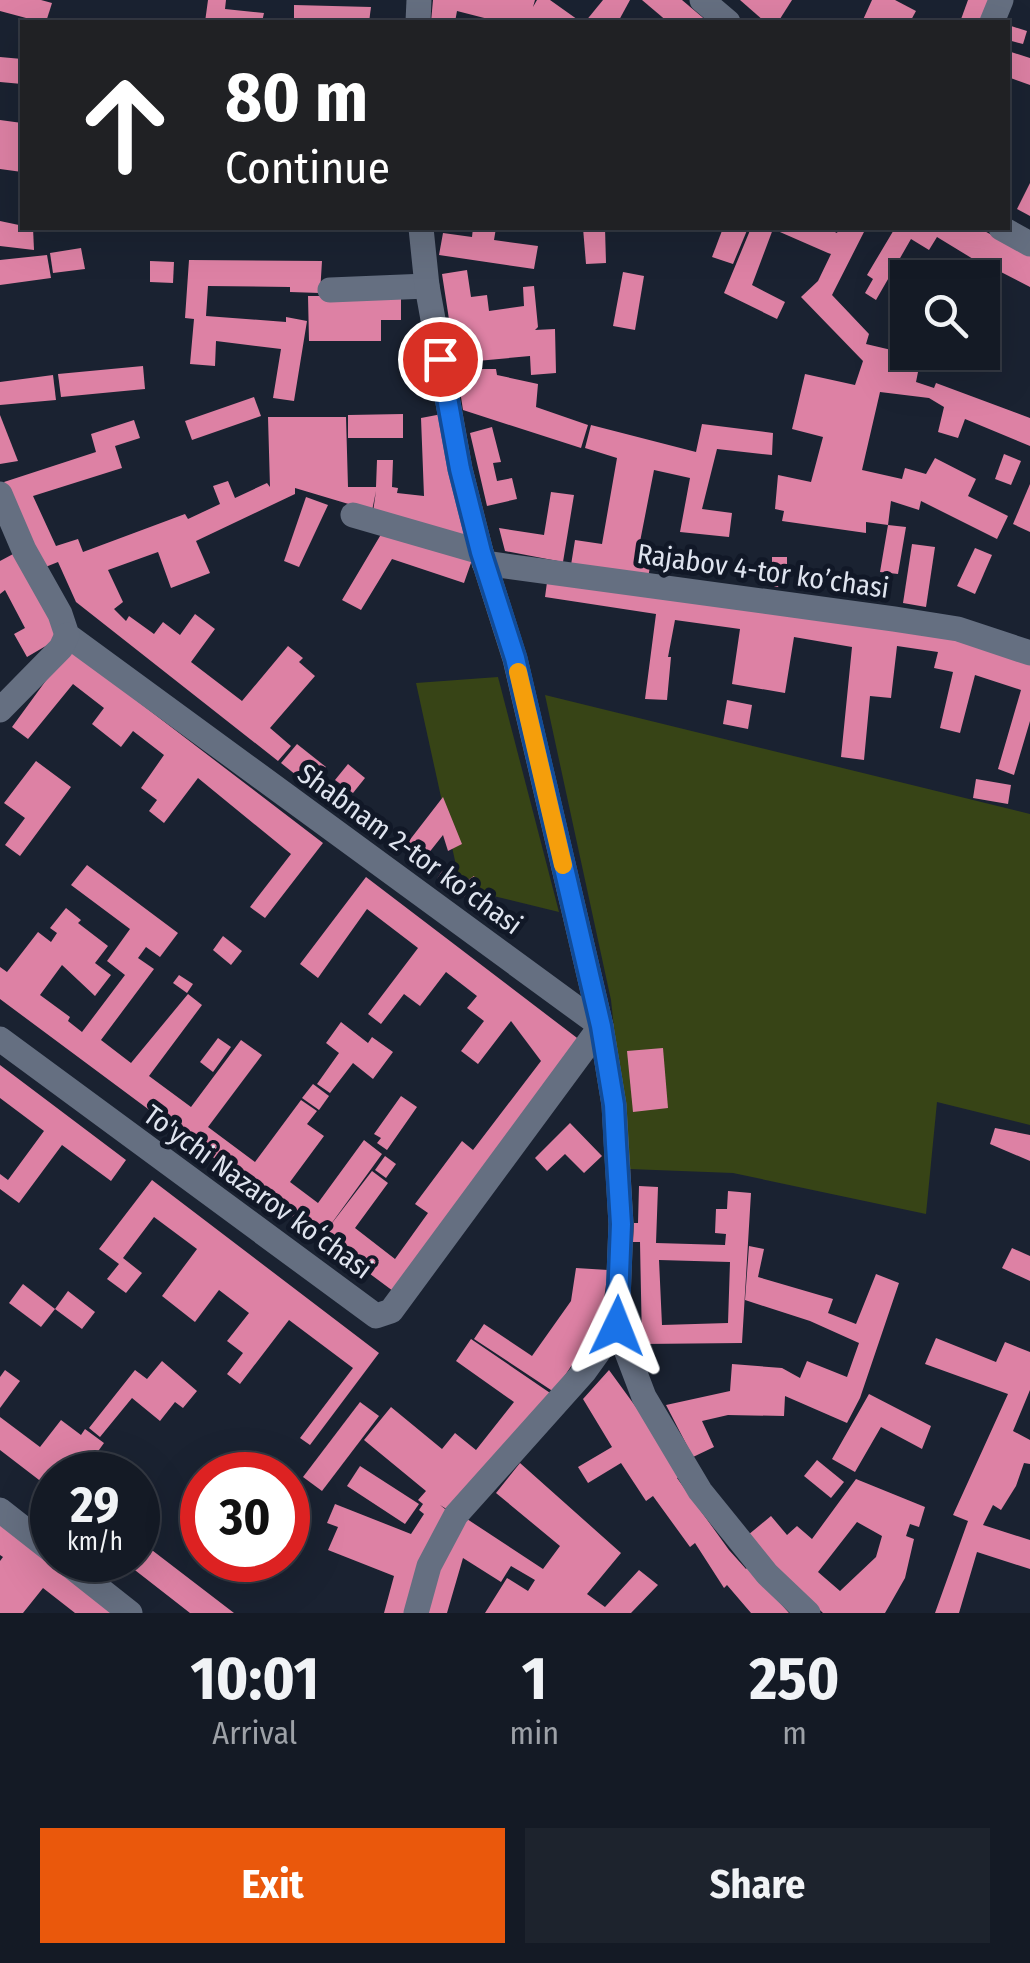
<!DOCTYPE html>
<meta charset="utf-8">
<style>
:root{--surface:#141a25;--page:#1d232d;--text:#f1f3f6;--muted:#9da1a7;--line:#333842;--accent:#ea580c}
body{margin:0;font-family:"Fira Sans Condensed",sans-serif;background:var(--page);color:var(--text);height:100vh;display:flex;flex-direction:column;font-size:38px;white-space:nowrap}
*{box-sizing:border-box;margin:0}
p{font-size:32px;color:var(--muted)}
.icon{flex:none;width:55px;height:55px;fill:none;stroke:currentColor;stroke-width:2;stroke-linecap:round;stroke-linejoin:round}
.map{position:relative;height:1613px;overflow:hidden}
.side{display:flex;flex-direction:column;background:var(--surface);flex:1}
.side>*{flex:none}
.guide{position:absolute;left:20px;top:20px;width:990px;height:210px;border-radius:0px;box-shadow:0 10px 40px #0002,0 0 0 2px var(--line);background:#202124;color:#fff;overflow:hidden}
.buttons{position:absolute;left:890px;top:260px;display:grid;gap:20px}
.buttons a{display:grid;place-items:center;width:110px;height:110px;border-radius:0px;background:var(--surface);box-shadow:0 10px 40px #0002,0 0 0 2px var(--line);font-size:50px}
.speed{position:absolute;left:30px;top:1452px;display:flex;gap:20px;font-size:50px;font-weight:700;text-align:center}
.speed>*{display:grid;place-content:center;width:130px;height:130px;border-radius:50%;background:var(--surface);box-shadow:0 10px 40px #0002,0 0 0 2px var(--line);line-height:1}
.speed small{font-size:25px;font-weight:400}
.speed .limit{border:15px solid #d22;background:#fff;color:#111}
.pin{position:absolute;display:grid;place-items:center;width:85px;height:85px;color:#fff;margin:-42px;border:5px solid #fff;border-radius:50%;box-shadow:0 2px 10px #0007}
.me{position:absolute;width:110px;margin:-55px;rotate:2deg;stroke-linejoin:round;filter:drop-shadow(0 0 8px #0008)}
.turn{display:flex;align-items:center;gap:35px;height:210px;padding:0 40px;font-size:45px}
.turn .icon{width:130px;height:130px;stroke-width:2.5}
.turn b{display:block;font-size:70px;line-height:85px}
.eta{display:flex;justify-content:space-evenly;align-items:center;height:170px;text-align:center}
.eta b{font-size:60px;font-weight:700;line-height:70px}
.action{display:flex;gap:20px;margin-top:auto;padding:20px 40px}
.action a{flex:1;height:115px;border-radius:0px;background:var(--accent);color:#fff;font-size:40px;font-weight:700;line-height:115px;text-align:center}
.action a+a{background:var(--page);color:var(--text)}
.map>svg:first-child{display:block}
</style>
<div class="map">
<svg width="1030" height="1613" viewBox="0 0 1030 1613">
<rect width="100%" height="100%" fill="#1a2231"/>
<g fill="#374416">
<path d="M498,677L559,912L461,888L416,683Z"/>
<path d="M545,695L1030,814V1125L937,1102L926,1214L733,1173L629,1169L611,1000Z"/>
</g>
<g fill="#dd81a4" fill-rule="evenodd">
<path d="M0,0H41L52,3L46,22H41L0,11Z"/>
<path d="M208,0H226L225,9L264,13L262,22H205Z"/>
<path d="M433,0H535L533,7L537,0H550L581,22H500L457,11L455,22H431Z"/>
<path d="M603,0H630L618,22H585Z"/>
<path d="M642,0H682L708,22H668Z"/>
<path d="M740,0H792L778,22H765Z"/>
<path d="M872,0H895L916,11L910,22H862Z"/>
<path d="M968,0H994L986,22H960Z"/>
<path d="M294,5L371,7L369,22H294Z"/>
<path d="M1008,25L1027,31L1023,44L1008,40Z"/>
<path d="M1008,51L1030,58V85L1008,77Z"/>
<path d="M0,57L22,59V84L0,82Z"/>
<path d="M0,120L22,123V172L0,169Z"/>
<path d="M1030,183V216L1017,209Z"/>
<path d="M0,221L33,228L34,250L0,246Z"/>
<path d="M473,228H496L494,240L538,246L534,269L439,255L443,233L472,237Z"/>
<path d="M583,228H605L606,263L586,264Z"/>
<path d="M723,228H748L733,264L712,257Z"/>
<path d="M751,228H826L837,233L839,228H866L832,295L869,334L866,344L921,357L916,382L934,388L936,383L1030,418V446L965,419L958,438L938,432L944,407L929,398L880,392L862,470L902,479L905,468L926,474L935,458L976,479L968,496L1008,516L997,539L921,501L919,510L891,501L888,525L906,527L898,574L880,572L888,525L866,522V533L782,521L784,511L775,509L778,475L811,482L823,437L792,429L805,374L855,385L863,361L801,297L818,281L831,254L828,253L773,229L752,285L785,302L777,319L724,293Z"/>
<path d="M895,228H979L1030,256V287L999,271L982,312V278H972L978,262L937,237L929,250L911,239L876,300L865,293L873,279L867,275Z"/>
<path d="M81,248L85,269L53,273L50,253Z"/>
<path d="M47,255L51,278L0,285V260Z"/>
<path d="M189,260L322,261L320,293L290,292V287L208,286L206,316L286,322V317L307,321L294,401L273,398L281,349L216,341L215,366L190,364L194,319L185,318Z"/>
<path d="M150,261L174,262L173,283L150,282Z"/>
<path d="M467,270L471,297L487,295L489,311L524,306L523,287L534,286L538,327L535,330L555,329L556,373L531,375L530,356L477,361L478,369H496L497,375L538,384L536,407L588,425L581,448L463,410L442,274Z"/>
<path d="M623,272L644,276L635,330L613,326Z"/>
<path d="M308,296H401V320H381V341H309Z"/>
<path d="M143,366L145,389L61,397L58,374Z"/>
<path d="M53,375L56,400L0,405V382Z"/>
<path d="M254,397L261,416L192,440L185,421Z"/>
<path d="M403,414V438H348V415Z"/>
<path d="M442,414L469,542L373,512L376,491L372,511L295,488V494L196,541L210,573L171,588L158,552L108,570L123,602L114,609L126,621L129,616L154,634L163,622L180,635L195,614L215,629L191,662L242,701L288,646L303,658L299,662L315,676L270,728L291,746L278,761L76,602L58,562L43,568L4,482L96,452L91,434L134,420L140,438L115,446L122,468L33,496L56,546L78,539L83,552L185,514L188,519L220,504L213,486L228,481L235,498L267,483L270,487L268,417H346L348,487H376L377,460H393L392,487L398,488L397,493L424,496L421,418Z"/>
<path d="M0,415L18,461L0,464Z"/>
<path d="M702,424L773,433L772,455L717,449L702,509L732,513L729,537L680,532L690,478L654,470L638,552L652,555L648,578L571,565L575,540L602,544L617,458L585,448L591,425L696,452Z"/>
<path d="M492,427L501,462L493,463L497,481L512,478L517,499L487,506L470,433Z"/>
<path d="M1004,454L1021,461L1011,485L995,479Z"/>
<path d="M1030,484V532L1013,524Z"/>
<path d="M551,492L574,495L563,562L505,551L499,528L544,535Z"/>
<path d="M306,497L328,505L299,567L284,561Z"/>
<path d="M383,531L472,560L464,583L392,559L361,610L342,600Z"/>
<path d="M912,544L935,547L926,607L903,603Z"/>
<path d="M975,548L992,555L975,594L957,586Z"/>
<path d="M15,553L61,637L27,657L14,634L25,628L5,590L0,594V561Z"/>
<rect x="772" y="557" width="15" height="30"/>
<path d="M548,575L961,635L1030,663V721L1014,775L998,769L1021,690L975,675L960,733L940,728L953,672L934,668L938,652L897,646L891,698L870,696L864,760L841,757L852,647L794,637L785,693L732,684L740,629L675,620L668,657H671L667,700L645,699L656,614L545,597Z"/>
<path d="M69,649L323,843L265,918L250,907L291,854L198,778L164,823L149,811L157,800L141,788L164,755L133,731L121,747L92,724L104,708L73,684L28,739L12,727Z"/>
<path d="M727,700L752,705L748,729L723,724Z"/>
<path d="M297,744L326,767L311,787L281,763Z"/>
<path d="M36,761L71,787L20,856L5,845L25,818L4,803Z"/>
<path d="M348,764L365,778L353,793L335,780Z"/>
<path d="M976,779L1011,785L1008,804L973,798Z"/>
<path d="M443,797L462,844L448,851L443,835L420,864L402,850Z"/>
<path d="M87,865L178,933L160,957L146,947L138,958L154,969L101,1040L131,1063L188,994L202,1005L149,1076L191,1107L241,1040L262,1055L208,1127L255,1162L301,1100L317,1111L307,1124L324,1136L290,1182L318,1203L364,1140L382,1154L326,1231L372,1171L388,1183L355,1228L395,1259L428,1213L415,1204L462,1141L473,1150L541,1061L511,1021L478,1064L461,1051L484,1021L467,1008L477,996L446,972L420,1006L404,994L381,1024L368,1014L418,948L367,909L318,978L300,964L366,877L585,1044L393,1291L0,999V967L7,972L38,932L51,942L57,933L50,928L66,908L81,920L78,923L108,946L95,963L111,975L95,996L62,965L40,995L70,1017L68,1021L82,1032L125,975L107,961L130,929L71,885Z"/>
<path d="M444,868L456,876L448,887L437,879Z"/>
<path d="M474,876L481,896L471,892L464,897L454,889Z"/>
<path d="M223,936L242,951L231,965L213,950Z"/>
<path d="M179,975L193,984L187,993L173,983Z"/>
<path d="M341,1022L368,1043L372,1037L393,1052L373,1079L353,1063L330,1093L317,1084L339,1053L326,1043Z"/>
<path d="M218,1038L231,1047L213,1072L200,1062Z"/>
<path d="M663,1048L668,1108L633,1112L627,1051Z"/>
<path d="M0,1065L126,1160L111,1181L62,1145L19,1203L0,1189V1174L8,1180L44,1131L0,1098Z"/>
<path d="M313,1084L329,1096L319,1110L302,1098Z"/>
<path d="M401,1096L417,1107L387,1150L377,1143L381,1138L374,1134Z"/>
<path d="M570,1123L602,1156L584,1173L565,1154L547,1171L535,1158Z"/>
<path d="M995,1128L1030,1135V1161L990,1144Z"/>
<path d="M385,1156L396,1164L386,1178L375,1170Z"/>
<path d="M152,1180L379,1353L310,1445L300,1438L353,1368L289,1320L240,1384L227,1374L243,1353L227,1341L249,1313L219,1290L195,1322L162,1296L197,1249L154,1217L123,1258L142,1273L126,1293L107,1279L119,1264L99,1249Z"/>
<path d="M639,1186L658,1187L656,1243L725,1245L726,1234L715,1233L716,1209H727L728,1191L751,1193L742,1343L642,1344L640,1242H633L634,1223H638ZM659,1260L730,1262L728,1323L662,1325Z"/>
<path d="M749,1246L764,1249L758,1277L833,1299L828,1313L856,1324L876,1274L899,1283L860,1398L847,1423L785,1396L784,1416L728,1415L702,1421L714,1447L693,1457L666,1405L730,1391L732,1364L782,1368L800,1378L807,1361L847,1377L859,1343L810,1321L745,1300Z"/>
<path d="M1012,1248L1030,1256V1281L1002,1268Z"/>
<path d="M576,1268L608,1270L601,1321L554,1392L474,1339L484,1324L532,1356L571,1301Z"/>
<path d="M23,1284L55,1309L41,1327L9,1303Z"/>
<path d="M68,1291L95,1312L82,1329L55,1309Z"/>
<path d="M936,1338L996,1362L1005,1342L1030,1352V1390L1013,1431L1030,1440V1464L1024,1463L1016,1486L1001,1510L993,1505L983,1525L1030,1540V1569L977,1552L959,1613H935L968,1521L953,1515L1008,1394L925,1364Z"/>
<path d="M471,1339L556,1397L453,1513L440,1505L450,1513L409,1613H384L394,1576L328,1550L338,1527L327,1523L335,1504L411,1534L424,1514L419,1510L423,1504L418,1500L426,1491L364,1440L391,1407L442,1449L455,1433L476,1450L514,1402L456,1361Z"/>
<path d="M162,1361L197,1391L183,1408L175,1402L160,1421L132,1398L100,1437L89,1428L135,1370L147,1379Z"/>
<path d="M5,1370L20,1381L0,1408V1377Z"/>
<path d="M609,1370L657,1436L682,1475L677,1478L729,1550L746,1569L748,1567L789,1613H751L727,1585L724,1588L695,1543L690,1547L653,1496L646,1501L621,1463L588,1483L578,1467L612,1447L583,1399Z"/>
<path d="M869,1394L931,1426L922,1449L881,1427L855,1472L832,1459Z"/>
<path d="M360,1402L379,1416L322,1491L303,1477Z"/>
<path d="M0,1417L40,1447L61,1420L81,1435L85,1429L104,1443L81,1475H52V1506L36,1493L43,1483L0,1450Z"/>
<path d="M817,1460L844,1482L831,1498L804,1476Z"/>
<path d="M520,1463L621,1553L587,1594L605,1607L639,1570L658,1585L631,1613H485L507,1578L528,1591L535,1580L511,1566L501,1582L463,1558L447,1613H426L444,1547L467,1519L543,1569L560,1546L496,1493Z"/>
<path d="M360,1466L419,1504L405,1524L347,1486Z"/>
<path d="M856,1479L925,1507L919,1527L910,1524L906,1536L914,1539L905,1578L885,1613H823L783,1575L748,1535L771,1516L787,1535L797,1526L812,1539ZM857,1522L882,1536L876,1557L840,1591L818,1572Z"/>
<path d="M138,1501L160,1522L144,1544L234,1613H190L122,1560H138Z"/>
<path d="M0,1522L118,1613H75L43,1588L23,1613H0V1561L3,1557L0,1555Z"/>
</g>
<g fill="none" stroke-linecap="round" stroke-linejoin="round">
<g stroke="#656f81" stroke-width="25">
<path d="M418,22L419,0"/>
<path d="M992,22L1001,0"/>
<path d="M330,290L427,286"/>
<path d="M0,494L24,550L60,614L67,635L601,1026L614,1105L621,1224L617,1326L644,1397L700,1491L767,1574L808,1613"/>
<path d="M353,515L481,552"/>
<path d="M484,563L894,619L958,629L1030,653"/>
<path d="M0,710L61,648L67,635"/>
<path d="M0,1039L376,1316L391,1311L601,1026L515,659L481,552L460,469L427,286L421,228"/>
<path d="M0,1510L52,1551"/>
<path d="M63,1560L130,1613"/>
<path d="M416,1613L429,1566L456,1515L584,1372L617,1326"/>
</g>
<g stroke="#656f81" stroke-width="25">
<path d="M702,0L728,22"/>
<path d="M1001,228L1030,244"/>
</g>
</g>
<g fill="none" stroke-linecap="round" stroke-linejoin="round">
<g stroke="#114b97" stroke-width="25">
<path id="route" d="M440,359L460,469L481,552L515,658L601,1026L614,1105L616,1144L621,1224L617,1326"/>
</g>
<use href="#route" stroke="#1a73e8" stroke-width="18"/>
<path stroke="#f59e0b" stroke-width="18" d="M518,672L563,865"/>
</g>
<g text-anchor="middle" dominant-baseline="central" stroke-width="10" stroke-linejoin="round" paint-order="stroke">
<g font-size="28" fill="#dfe4ef" stroke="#111827">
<text transform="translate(763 571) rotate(8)">Rajabov 4-tor koʼchasi</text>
<text transform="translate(410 849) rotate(36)">Shabnam 2-tor koʼchasi</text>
<text transform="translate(258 1192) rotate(36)">To'ychi Nazarov koʻchasi</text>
</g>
</g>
</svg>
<div class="buttons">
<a><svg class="icon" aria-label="search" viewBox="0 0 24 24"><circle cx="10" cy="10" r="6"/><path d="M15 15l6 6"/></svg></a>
</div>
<div class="speed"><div>29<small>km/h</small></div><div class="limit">30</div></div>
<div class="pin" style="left:440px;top:359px;background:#d93025"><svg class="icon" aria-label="arrive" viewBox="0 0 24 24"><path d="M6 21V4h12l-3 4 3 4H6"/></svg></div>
<svg class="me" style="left:617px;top:1326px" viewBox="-20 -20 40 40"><path d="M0-17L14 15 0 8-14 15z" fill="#1a73e8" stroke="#fff" stroke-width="4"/></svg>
<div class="guide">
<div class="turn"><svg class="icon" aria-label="ahead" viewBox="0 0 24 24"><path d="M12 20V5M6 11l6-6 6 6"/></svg><div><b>80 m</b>Continue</div></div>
</div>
</div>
<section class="side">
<div class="eta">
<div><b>10:01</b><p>Arrival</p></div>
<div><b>1</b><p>min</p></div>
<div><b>250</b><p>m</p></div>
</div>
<div class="action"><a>Exit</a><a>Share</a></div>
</section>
